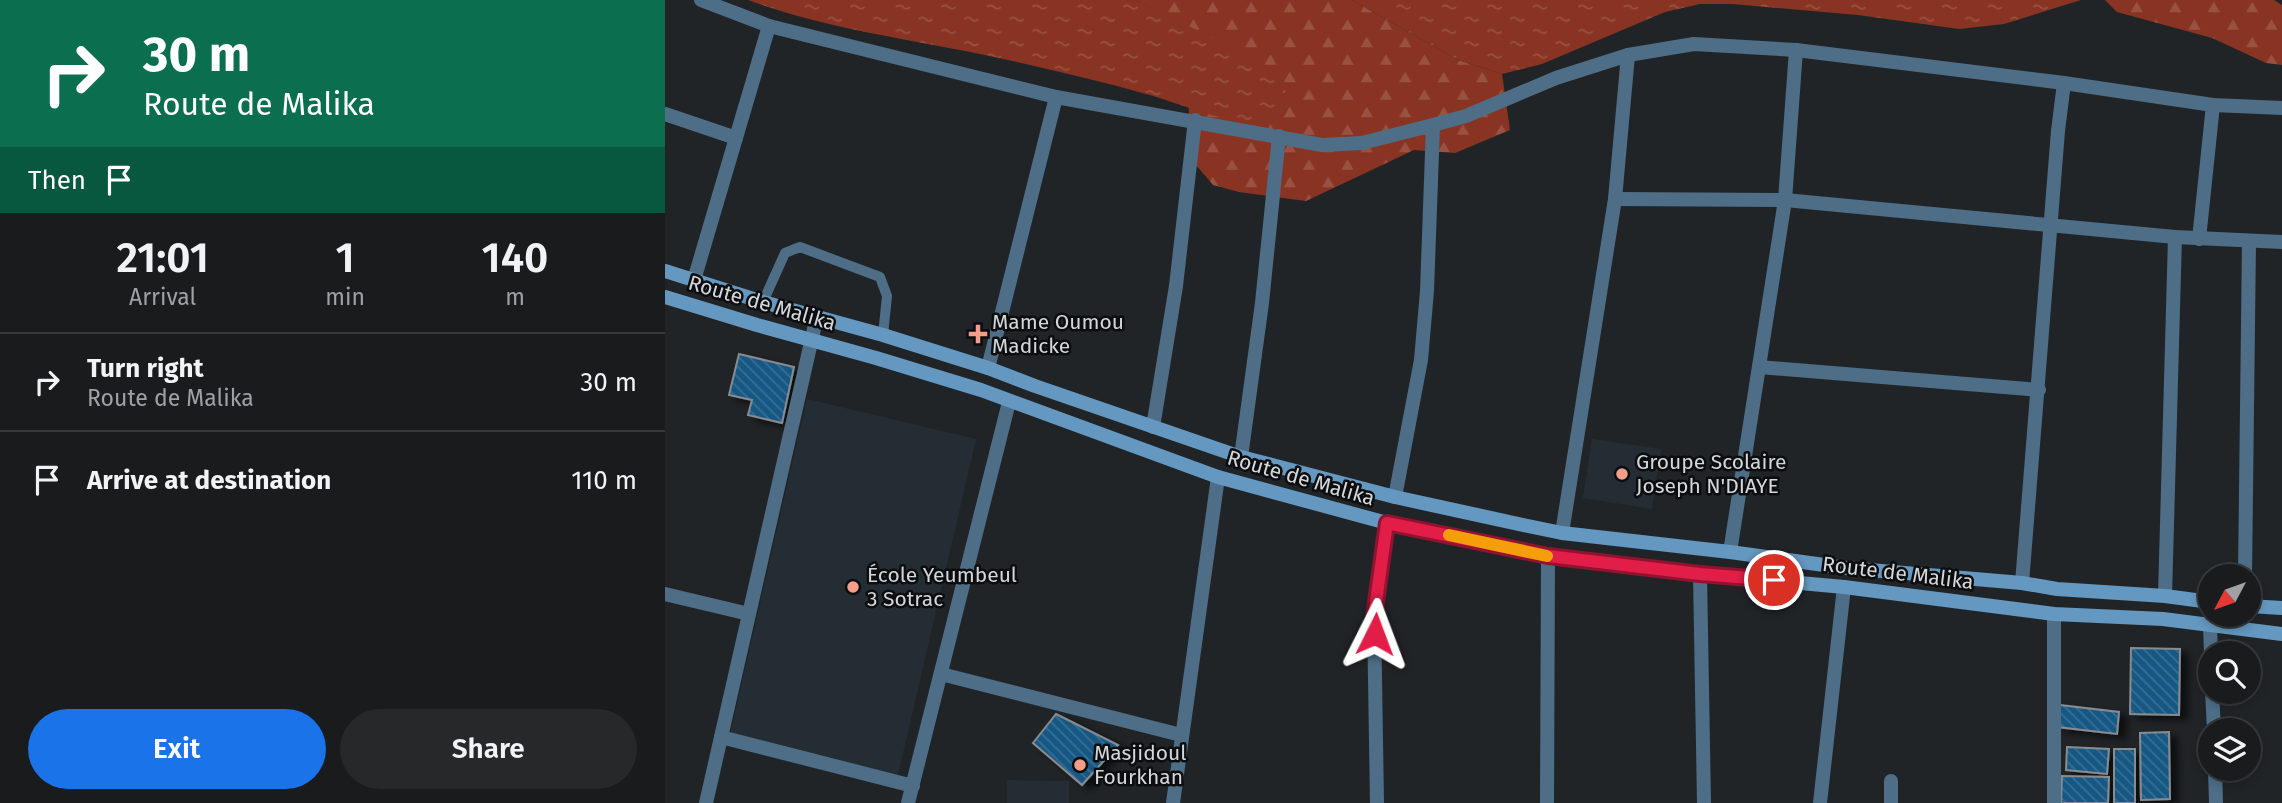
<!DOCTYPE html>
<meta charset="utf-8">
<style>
:root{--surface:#191b1d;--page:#26282a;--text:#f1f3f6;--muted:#9fa1a4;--line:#37393b;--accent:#1a73e8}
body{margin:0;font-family:"Fira Sans",sans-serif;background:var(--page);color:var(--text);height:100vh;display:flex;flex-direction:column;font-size:26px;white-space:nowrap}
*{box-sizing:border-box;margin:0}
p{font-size:23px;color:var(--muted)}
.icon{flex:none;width:38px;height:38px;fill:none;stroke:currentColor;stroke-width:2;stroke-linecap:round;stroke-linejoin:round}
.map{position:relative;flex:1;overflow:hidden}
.sheet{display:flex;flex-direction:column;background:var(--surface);width:665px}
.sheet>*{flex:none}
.banner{background:#0b6e4f;color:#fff;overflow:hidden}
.needle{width:46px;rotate:229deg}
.tools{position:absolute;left:1533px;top:564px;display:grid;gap:14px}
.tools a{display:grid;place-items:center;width:63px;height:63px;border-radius:50%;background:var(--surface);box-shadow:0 4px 10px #0003,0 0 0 2px var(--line);font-size:35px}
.pin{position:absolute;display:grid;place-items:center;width:60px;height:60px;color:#fff;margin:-30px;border:4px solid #fff;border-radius:50%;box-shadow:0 2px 7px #0007}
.me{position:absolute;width:77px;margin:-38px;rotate:3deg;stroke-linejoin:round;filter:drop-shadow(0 0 5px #0008)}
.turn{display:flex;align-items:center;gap:24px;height:147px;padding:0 28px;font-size:32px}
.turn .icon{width:91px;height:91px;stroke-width:2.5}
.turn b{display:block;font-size:49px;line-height:60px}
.then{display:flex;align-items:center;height:66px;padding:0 28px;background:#0003;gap:14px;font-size:26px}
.eta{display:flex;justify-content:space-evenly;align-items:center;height:119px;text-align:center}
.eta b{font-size:42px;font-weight:600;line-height:49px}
.primary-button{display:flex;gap:14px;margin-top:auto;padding:14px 28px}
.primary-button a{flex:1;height:80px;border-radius:42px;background:var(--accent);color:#fff;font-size:28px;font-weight:600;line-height:80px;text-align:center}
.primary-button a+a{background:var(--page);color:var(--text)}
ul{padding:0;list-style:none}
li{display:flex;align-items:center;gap:21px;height:98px;padding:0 28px;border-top:2px solid var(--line)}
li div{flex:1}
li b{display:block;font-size:26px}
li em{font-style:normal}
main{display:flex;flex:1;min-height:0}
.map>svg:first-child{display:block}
</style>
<main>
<section class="sheet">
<div class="banner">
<div class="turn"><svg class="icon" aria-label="right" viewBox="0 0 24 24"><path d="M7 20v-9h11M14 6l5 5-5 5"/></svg><div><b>30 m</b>Route de Malika</div></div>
<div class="then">Then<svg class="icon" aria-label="arrive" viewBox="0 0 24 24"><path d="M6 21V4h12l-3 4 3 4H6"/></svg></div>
</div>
<div class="eta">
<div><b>21:01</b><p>Arrival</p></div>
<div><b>1</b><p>min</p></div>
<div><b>140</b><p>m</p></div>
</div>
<ul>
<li><svg class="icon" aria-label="right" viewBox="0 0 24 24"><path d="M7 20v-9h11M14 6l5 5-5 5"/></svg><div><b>Turn right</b><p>Route de Malika</p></div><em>30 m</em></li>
<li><svg class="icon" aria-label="arrive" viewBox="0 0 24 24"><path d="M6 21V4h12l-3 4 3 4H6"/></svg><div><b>Arrive at destination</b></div><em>110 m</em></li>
</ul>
<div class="primary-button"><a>Exit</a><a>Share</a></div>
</section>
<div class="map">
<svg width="1617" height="803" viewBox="0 0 1617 803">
<defs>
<pattern id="forest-firs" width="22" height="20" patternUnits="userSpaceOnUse" patternTransform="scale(1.75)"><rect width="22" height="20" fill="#893423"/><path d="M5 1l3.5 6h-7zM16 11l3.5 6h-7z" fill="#995142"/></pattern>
<pattern id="water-ripples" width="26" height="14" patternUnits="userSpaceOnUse" patternTransform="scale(1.75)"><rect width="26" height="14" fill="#893423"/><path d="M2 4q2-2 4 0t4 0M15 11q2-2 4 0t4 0" fill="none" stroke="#995142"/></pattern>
<pattern id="building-back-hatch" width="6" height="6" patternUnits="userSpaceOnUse" patternTransform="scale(1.75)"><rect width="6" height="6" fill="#155883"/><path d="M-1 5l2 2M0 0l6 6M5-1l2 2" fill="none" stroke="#366f94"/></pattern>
<filter id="shadow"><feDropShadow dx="8" dy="4.5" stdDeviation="3.5" flood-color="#0009"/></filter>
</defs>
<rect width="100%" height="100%" fill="#212427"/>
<g fill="#252d34">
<path d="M142,399L311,439L233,775L65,734Z"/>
<path d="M927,439L996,449L987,509L918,498Z"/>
<path d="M342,780L404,781V803H342Z"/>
</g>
<g fill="url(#forest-firs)">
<path d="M471,0H687L793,60L837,74L845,130L790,153L749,150L641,201L574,192L548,185L521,153L524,108L590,122L500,15Z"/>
<path d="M1440,0H1609L1617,5V65L1601,63L1547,38L1452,12Z"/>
</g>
<g fill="url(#water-ripples)">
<path d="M83,0H471L595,61L621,86L619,105L610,118C603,120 596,122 589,122C554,122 515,103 481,94C439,82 395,72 352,62C263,41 170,32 83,0Z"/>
<path d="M687,0H1416L1339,24L1294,29L1193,15L1068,4H1035L1000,12L877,64L837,74L793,60Z"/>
</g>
<g fill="url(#building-back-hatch)" stroke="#888c8f" stroke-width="2" filter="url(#shadow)">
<path d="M74,354L129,367L117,423L83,415L87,400L64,395Z"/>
<path d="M1466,648L1515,649L1514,715L1465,714Z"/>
<path d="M1395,705L1454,712L1452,734L1392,727Z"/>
<path d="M391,714L453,745L417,785L368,743Z"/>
<path d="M1504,732L1505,799L1476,800L1475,733Z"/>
<path d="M1402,747L1444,749L1442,774L1401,770Z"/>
<rect x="1449" y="749" width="21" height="54"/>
<path d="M1397,776L1444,777L1443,803H1396Z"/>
</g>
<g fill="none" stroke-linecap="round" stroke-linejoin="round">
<path stroke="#4e6e87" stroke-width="10" d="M98,302L120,253L135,247L215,277L222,296L218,335"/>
<g stroke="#4e6e87" stroke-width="14">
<path d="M36,0L104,26L391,97L657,145L697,143L768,125L801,116L891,78L963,55L1029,44L1131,50L1399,83L1548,105L1617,108"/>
<path d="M0,114L71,138"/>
<path d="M950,199L1120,200L1510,237L1617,242"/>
<path d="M1534,239L1548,105"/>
<path d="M29,280L104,26"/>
<path d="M1094,367L1374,390"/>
<path d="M323,368L391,97"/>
<path d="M488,427L511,286L530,120"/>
<path d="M576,457L597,303L614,136"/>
<path d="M730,497L756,360L762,291L768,125"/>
<path d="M897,533L950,199L963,55"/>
<path d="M1065,552L1120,200L1131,50"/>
<path d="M1035,574L1039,803"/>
<path d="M1580,576L1584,241"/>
<path d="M1357,583L1393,131L1399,83"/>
<path d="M0,594L84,614"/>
<path d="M1500,596L1510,237"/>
<path d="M1545,626L1546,653"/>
<path d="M276,674L516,735"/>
<path d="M1547,691L1549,730"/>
<path d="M56,737L248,786"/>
<path d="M1550,768L1551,803"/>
<path d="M1226,781V803"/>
<path d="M41,803L152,316"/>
<path d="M243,803L344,402"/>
<path d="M508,803L553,477"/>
<path d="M712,803L709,616L722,523"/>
<path d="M882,803L883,556"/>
<path d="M1155,803L1179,587"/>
<path d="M1389,803V614"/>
</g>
<g stroke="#6498c0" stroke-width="14">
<path d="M0,271L98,302L218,335L323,368L370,386L576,457L730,497L858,525L897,533L1065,552L1181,568L1357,583L1392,589L1500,596L1545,602"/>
<path d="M0,297L92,325L211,358L316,390L553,477L722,523L883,556L1035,574L1179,587L1389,614L1498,619L1617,634"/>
<path d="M1584,606L1617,608"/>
</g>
</g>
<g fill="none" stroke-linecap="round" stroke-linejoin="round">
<g stroke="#92132f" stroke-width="18">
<path id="route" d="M710,634L709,616L722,523L883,556L1035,574L1109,580"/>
</g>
<use href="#route" stroke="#e11d48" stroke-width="12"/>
<path stroke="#f59e0b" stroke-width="12" d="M784,535L882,556"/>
</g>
<g fill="#f49e8a" stroke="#0b0d0e" stroke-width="2.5">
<path d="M309.5 323.5h7v7h7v7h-7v7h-7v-7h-7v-7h7z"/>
<circle cx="957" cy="474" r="7"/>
<circle cx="188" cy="587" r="7"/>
<circle cx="415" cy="765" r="7"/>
</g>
<g text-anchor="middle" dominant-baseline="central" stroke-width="5" stroke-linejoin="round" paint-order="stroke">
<g font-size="21" fill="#d4d7d9" stroke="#0b0d0e">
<text transform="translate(97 303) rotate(16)">Route de Malika</text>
<text transform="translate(636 478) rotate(16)">Route de Malika</text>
<text transform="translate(1233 573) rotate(7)">Route de Malika</text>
</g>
<g font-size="21" fill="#d4d7d9" stroke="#0b0d0e" text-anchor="start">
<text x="327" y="322">Mame Oumou<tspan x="327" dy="24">Madicke</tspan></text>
<text x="971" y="462">Groupe Scolaire<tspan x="971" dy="24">Joseph N'DIAYE</tspan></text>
<text x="202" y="575">École Yeumbeul<tspan x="202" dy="24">3 Sotrac</tspan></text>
<text x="429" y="753">Masjidoul<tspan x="429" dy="24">Fourkhan</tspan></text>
</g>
</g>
</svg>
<div class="tools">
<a><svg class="needle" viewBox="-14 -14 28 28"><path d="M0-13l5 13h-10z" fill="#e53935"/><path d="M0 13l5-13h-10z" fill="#9fa1a4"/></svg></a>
<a><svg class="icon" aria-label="search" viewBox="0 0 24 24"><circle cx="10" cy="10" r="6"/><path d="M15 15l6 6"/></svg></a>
<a><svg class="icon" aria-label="layers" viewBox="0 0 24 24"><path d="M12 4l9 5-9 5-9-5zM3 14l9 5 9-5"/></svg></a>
</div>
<div class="pin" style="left:1109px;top:580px;background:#d93025"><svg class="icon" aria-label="arrive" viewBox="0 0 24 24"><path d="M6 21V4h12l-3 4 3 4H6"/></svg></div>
<svg class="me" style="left:710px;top:634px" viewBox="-20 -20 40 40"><path d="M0-17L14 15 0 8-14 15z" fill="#e11d48" stroke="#fff" stroke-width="4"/></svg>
</div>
</main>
